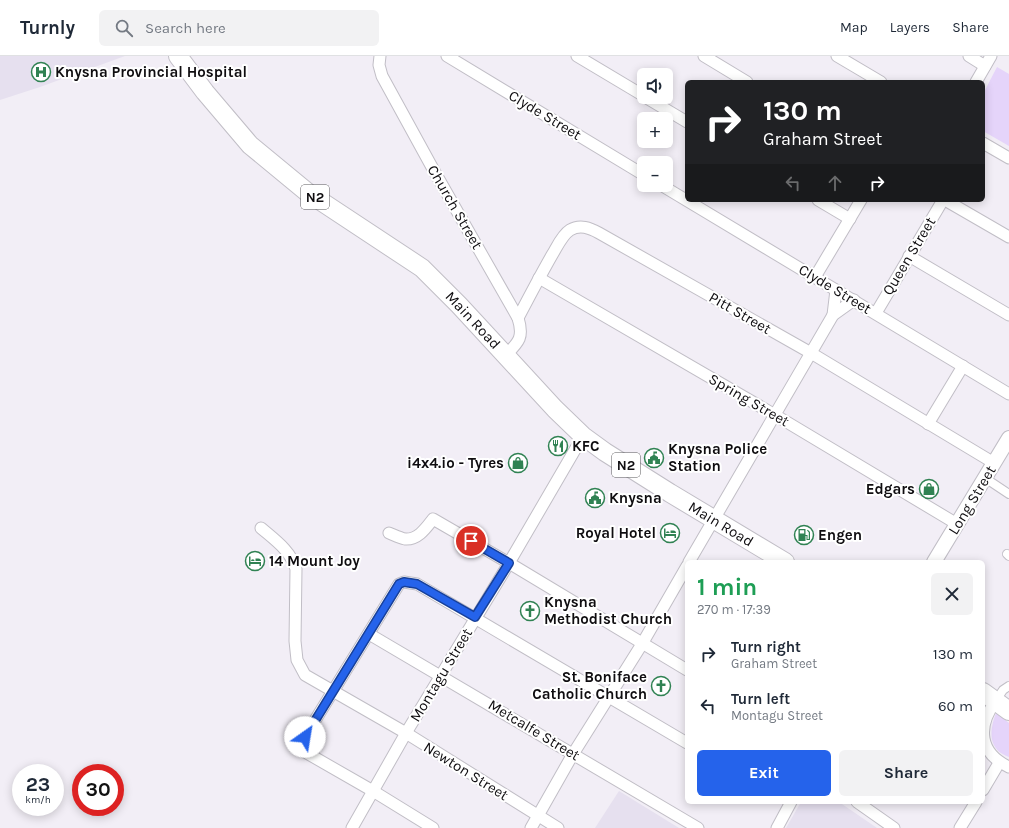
<!DOCTYPE html>
<meta charset="utf-8">
<style>
:root{--surface:#fff;--page:#f2f2f3;--text:#1f2937;--muted:#747a83;--line:#e0e1e3;--accent:#2563eb}
body{margin:0;font-family:Karla,sans-serif;background:var(--page);color:var(--text);height:100vh;display:flex;flex-direction:column;font-size:15px;white-space:nowrap}
*{box-sizing:border-box;margin:0}
p{font-size:13px;color:var(--muted)}
.icon{flex:none;width:22px;height:22px;fill:none;stroke:currentColor;stroke-width:2;stroke-linecap:round;stroke-linejoin:round}
.map{position:relative;flex:1;overflow:hidden}
.drawer{position:absolute;left:685px;top:504px;width:300px;height:244px;display:flex;flex-direction:column;background:var(--surface);border-radius:6px;box-shadow:0 2px 10px #0003}
.drawer>*{flex:none}
.hud{position:absolute;left:685px;top:24px;width:300px;height:122px;border-radius:6px;box-shadow:0 2px 10px #0003;background:#202124;color:#fff;overflow:hidden}
.controls{position:absolute;left:637px;top:12px;display:grid;gap:8px}
.controls a{display:grid;place-items:center;width:36px;height:36px;border-radius:6px;background:var(--surface);box-shadow:0 2px 10px #0003;font-size:20px}
.speed{position:absolute;left:12px;top:708px;display:flex;gap:8px;font-size:20px;font-weight:700;text-align:center}
.speed>*{display:grid;place-content:center;width:52px;height:52px;border-radius:50%;background:var(--surface);box-shadow:0 2px 10px #0003;line-height:1}
.speed small{font-size:10px;font-weight:400}
.speed .limit{border:6px solid #d22;background:#fff;color:#111}
.pin{position:absolute;display:grid;place-items:center;width:34px;height:34px;color:#fff;margin:-17px;border:2px solid #fff;border-radius:50%;box-shadow:0 1px 4px #0007}
.me{position:absolute;width:44px;margin:-22px;rotate:32deg;stroke-linejoin:round;filter:drop-shadow(0 0 3px #0008)}
.turn{display:flex;align-items:center;gap:14px;height:84px;padding:0 12px;font-size:18px}
.turn .icon{width:52px;height:52px;stroke-width:2.5}
.turn b{display:block;font-size:28px;line-height:34px}
.lanes{display:flex;align-items:center;height:38px;padding:0 12px;background:#0003;justify-content:center;gap:20px;direction:ltr}
.lanes .off{opacity:.35}
.round{display:grid;place-items:center;flex:none;width:42px;height:42px;border-radius:6px;background:var(--page)}
.headline{display:flex;align-items:center;justify-content:space-between;height:68px;padding:0 12px}
h1{font-size:24px;font-weight:700;line-height:30px;color:#1e9e55}
.action{display:flex;gap:8px;margin-top:auto;padding:8px 12px}
.action a{flex:1;height:46px;border-radius:6px;background:var(--accent);color:#fff;font-size:16px;font-weight:700;line-height:46px;text-align:center}
.action a+a{background:var(--page);color:var(--text)}
ul{padding:0;list-style:none}
li{display:flex;align-items:center;gap:12px;height:52px;padding:0 12px}
li div{flex:1}
li b{display:block;font-size:15px}
li em{font-style:normal}
header{display:flex;align-items:center;gap:24px;box-sizing:border-box;height:56px;padding:0 20px;background:var(--surface);border-bottom:1px solid var(--line)}
header strong{font-size:19px}
nav{display:flex;gap:22px;margin-inline-start:auto;font-size:14px}
.search{width:280px;height:36px;background:var(--page);display:flex;align-items:center;gap:10px;box-sizing:border-box;padding:0 14px;border-radius:6px;color:var(--muted);font-size:15px}
.map>svg:first-child{display:block}
</style>
<header>
<strong>Turnly</strong>
<div class="search"><svg class="icon" aria-label="search" viewBox="0 0 24 24"><circle cx="10" cy="10" r="6"/><path d="M15 15l6 6"/></svg>Search here</div>
<nav><a>Map</a><a>Layers</a><a>Share</a></nav>
</header>
<div class="map">
<svg width="1009" height="772" viewBox="0 0 1009 772">
<rect width="100%" height="100%" fill="#f2eef6"/>
<g fill="#e6e0ef">
<path d="M0,0H125L40,31L0,44Z"/>
<path d="M619,735L679,772H595Z"/>
<path d="M801,746H839L877,772H786Z"/>
</g>
<g fill="#e5d4fa">
<path d="M997,11L1009,18V90L983,75V38Z"/>
<path d="M996,657L1009,667V701C988,694 989,675 996,657Z"/>
</g>
<g fill="none" stroke-linecap="round" stroke-linejoin="round">
<g stroke="#c1bec6" stroke-width="10">
<g id="pedestrian">
<path d="M985,422L1009,438"/>
<path d="M1007,498L1009,500"/>
<path d="M995,646L1003,634L1009,630"/>
</g>
</g>
<g stroke="#c1bec6" stroke-width="13">
<g id="minor">
<path d="M380,0L379,9L382,20L433,113L518,262C524,281 519,286 506,299"/>
<path d="M447,0L644,119"/>
<path d="M577,0L644,40"/>
<path d="M704,0L747,26"/>
<path d="M837,0L881,26"/>
<path d="M969,0L985,10"/>
<path d="M976,26L991,0"/>
<path d="M645,41L687,66"/>
<path d="M983,87L1009,102"/>
<path d="M661,129L1009,338"/>
<path d="M818,144L850,163"/>
<path d="M945,144L1009,181"/>
<path d="M909,200L1009,259"/>
<path d="M815,221L861,144"/>
<path d="M539,222L775,359L957,468"/>
<path d="M876,257L943,144"/>
<path d="M833,259L836,234"/>
<path d="M518,262C529,241 540,220 552,199C557,191 562,179 570,174C580,168 590,172 599,177L811,297L994,407"/>
<path d="M928,368L963,310"/>
<path d="M261,472C275,484 291,495 296,513L295,585L297,604L305,619L406,677L558,772"/>
<path d="M389,477C394,479 400,482 405,483C418,484 426,472 433,463L509,507L687,614"/>
<path d="M689,506L833,259L854,244"/>
<path d="M369,578L698,772"/>
<path d="M995,646C977,671 979,697 1009,711"/>
<path d="M983,734L999,707"/>
<path d="M857,746L894,772"/>
<path d="M352,772L406,677L509,507L583,380"/>
<path d="M433,772L373,735L298,692L399,528L404,526L417,528L687,687"/>
<path d="M531,772L573,698L642,588L687,510"/>
<path d="M777,772L791,746"/>
<path d="M960,772L976,746"/>
</g>
</g>
<g stroke="#c1bec6" stroke-width="16">
<path id="tertiary" d="M934,506L1009,382"/>
</g>
<g stroke="#c1bec6" stroke-width="20">
<g id="trunk">
<path d="M178,0L205,36L250,89L307,136L422,212L459,249L555,353L583,380L605,396L670,437L785,506"/>
<path d="M983,636L1009,655"/>
</g>
</g>
<use href="#pedestrian" stroke="#fff" stroke-width="8"/>
<use href="#minor" stroke="#fff" stroke-width="11"/>
<use href="#tertiary" stroke="#fff" stroke-width="14"/>
<use href="#trunk" stroke="#fff" stroke-width="18"/>
</g>
<g fill="none" stroke-linecap="round" stroke-linejoin="round">
<g stroke="#184099" stroke-width="10">
<path id="route" d="M305,681L399,528L404,526L417,528L475,561L509,507L471,485"/>
</g>
<use href="#route" stroke="#2563eb" stroke-width="7"/>
</g>
<defs>
<g id="hospital-ring" transform="scale(1)"><circle r="9.5" fill="#fff" stroke="#308253" stroke-width="1.5"/><path d="M-5-5h3v3.5h4V-5h3V5h-3V1.5h-4V5h-3Z" fill="#308253"/></g>
<g id="restaurant-ring" transform="scale(1)"><circle r="9.5" fill="#fff" stroke="#308253" stroke-width="1.5"/><path d="M-5-6h1v4h1v-4h1v4h1v-4h1v5L-1.5 .5V6h-2V.5L-5-1ZM5-6V6H3V1.5H1.5Q1.5-4 5-6Z" fill="#308253"/></g>
<g id="civic-ring" transform="scale(1)"><circle r="9.5" fill="#fff" stroke="#308253" stroke-width="1.5"/><path d="M-.6-6.5H3V-4.5H.6V-3L4-1V1h2V6H-6V1h2V-1L-.6-3ZM-1.2 2.5V6h2.4V2.5Z" fill="#308253"/></g>
<g id="shop-ring" transform="scale(1)"><circle r="9.5" fill="#fff" stroke="#308253" stroke-width="1.5"/><path d="M-5-2.5h2.3a2.7 3.5 0 0 1 5.4 0H5L5.5 6h-11ZM-1.5-2.5h3a1.5 2.3 0 0 0-3 0Z" fill="#308253"/></g>
<g id="hotel-ring" transform="scale(1)"><circle r="9.5" fill="#fff" stroke="#308253" stroke-width="1.5"/><path d="M-6-4.5h1.5V1H6V5H4.5V3h-9V5H-6ZM-4 0a1.8 1.8 0 1 1 3.6 0ZM.5 0V-2.5h3Q6-2.5 6 0Z" fill="#308253"/></g>
<g id="fuel-ring" transform="scale(1)"><circle r="9.5" fill="#fff" stroke="#308253" stroke-width="1.5"/><path d="M-5.5-6h7V0h2V4h1.3V-2.5L3-4.5l.8-.8L6-3V5H2.5V1h-1V6h-7ZM-4.2-4.7v3.2H.2V-4.7Z" fill="#308253"/></g>
<g id="church-ring" transform="scale(1)"><circle r="9.5" fill="#fff" stroke="#308253" stroke-width="1.5"/><path d="M-1.2-6h2.4v3.5h3.3v2.4h-3.3V6h-2.4V-.1h-3.3v-2.4h3.3Z" fill="#308253"/></g>
</defs>
<g fill-rule="evenodd">
<use href="#hospital-ring" x="41" y="16"/>
<use href="#restaurant-ring" x="558" y="390"/>
<use href="#civic-ring" x="654" y="402"/>
<use href="#shop-ring" x="518" y="407"/>
<use href="#shop-ring" x="929" y="433"/>
<use href="#civic-ring" x="595" y="442"/>
<use href="#hotel-ring" x="670" y="477"/>
<use href="#fuel-ring" x="804" y="479"/>
<use href="#hotel-ring" x="255" y="505"/>
<use href="#church-ring" x="530" y="555"/>
<use href="#church-ring" x="661" y="630"/>
</g>
<g text-anchor="middle" dominant-baseline="central" stroke-width="4" stroke-linejoin="round" paint-order="stroke">
<g fill="#fff" stroke="#575658" stroke-width="1">
<rect x="301" y="129" width="28" height="24" rx="3"/>
<rect x="612" y="397" width="28" height="24" rx="3"/>
</g>
<g font-size="14" font-weight="bold" fill="#0f0d10">
<text x="315" y="141">N2</text>
<text x="626" y="409">N2</text>
</g>
<g font-size="15" font-weight="bold" fill="#0f0d10" stroke="#fff" text-anchor="start">
<text x="55" y="16">Knysna Provincial Hospital</text>
<text x="572" y="390">KFC</text>
<text x="668" y="393">Knysna Police<tspan x="668" dy="17">Station</tspan></text>
<text x="504" y="407" text-anchor="end">i4x4.io - Tyres</text>
<text x="915" y="433" text-anchor="end">Edgars</text>
<text x="609" y="442">Knysna</text>
<text x="656" y="477" text-anchor="end">Royal Hotel</text>
<text x="818" y="479">Engen</text>
<text x="269" y="505">14 Mount Joy</text>
<text x="544" y="546">Knysna<tspan x="544" dy="17">Methodist Church</tspan></text>
<text x="647" y="621" text-anchor="end">St. Boniface<tspan x="647" dy="17">Catholic Church</tspan></text>
</g>
<g font-size="15" fill="#0f0d10" stroke="#fff">
<text transform="translate(545 59) rotate(31)">Clyde Street</text>
<text transform="translate(455 151) rotate(60)">Church Street</text>
<text transform="translate(909 200) rotate(-59)">Queen Street</text>
<text transform="translate(835 233) rotate(31)">Clyde Street</text>
<text transform="translate(740 257) rotate(30)">Pitt Street</text>
<text transform="translate(473 264) rotate(47)">Main Road</text>
<text transform="translate(749 344) rotate(30)">Spring Street</text>
<text transform="translate(972 444) rotate(-59)">Long Street</text>
<text transform="translate(721 468) rotate(31)">Main Road</text>
<text transform="translate(441 619) rotate(-59)">Montagu Street</text>
<text transform="translate(534 674) rotate(31)">Metcalfe Street</text>
<text transform="translate(466 715) rotate(32)">Newton Street</text>
</g>
</g>
</svg>
<div class="controls">
<a><svg class="icon" aria-label="sound" viewBox="0 0 24 24"><path d="M4 9h4l5-4v14l-5-4H4zM17 9q2 3 0 6"/></svg></a>
<a>+</a>
<a>−</a>
</div>
<div class="speed"><div>23<small>km/h</small></div><div class="limit">30</div></div>
<div class="pin" style="left:471px;top:485px;background:#d93025"><svg class="icon" aria-label="arrive" viewBox="0 0 24 24"><path d="M6 21V4h12l-3 4 3 4H6"/></svg></div>
<svg class="me" style="left:305px;top:681px" viewBox="-20 -20 40 40"><circle r="19" fill="#fff"/><path d="M0-13L10 11 0 6-10 11z" fill="#2563eb"/></svg>
<div class="hud">
<div class="turn"><svg class="icon" aria-label="right" viewBox="0 0 24 24"><path d="M7 20v-9h11M14 6l5 5-5 5"/></svg><div><b>130 m</b>Graham Street</div></div>
<div class="lanes"><svg class="icon off" aria-label="left" viewBox="0 0 24 24"><path d="M17 20v-9H6M10 6l-5 5 5 5"/></svg><svg class="icon off" aria-label="ahead" viewBox="0 0 24 24"><path d="M12 20V5M6 11l6-6 6 6"/></svg><svg class="icon" aria-label="right" viewBox="0 0 24 24"><path d="M7 20v-9h11M14 6l5 5-5 5"/></svg></div>
</div>
<section class="drawer">
<div class="headline"><div><h1>1 min</h1><p>270 m · 17:39</p></div><a class="round"><svg class="icon" aria-label="close" viewBox="0 0 24 24"><path d="M6 6l12 12M18 6L6 18"/></svg></a></div>
<ul>
<li><svg class="icon" aria-label="right" viewBox="0 0 24 24"><path d="M7 20v-9h11M14 6l5 5-5 5"/></svg><div><b>Turn right</b><p>Graham Street</p></div><em>130 m</em></li>
<li><svg class="icon" aria-label="left" viewBox="0 0 24 24"><path d="M17 20v-9H6M10 6l-5 5 5 5"/></svg><div><b>Turn left</b><p>Montagu Street</p></div><em>60 m</em></li>
</ul>
<div class="action"><a>Exit</a><a>Share</a></div>
</section>
</div>
